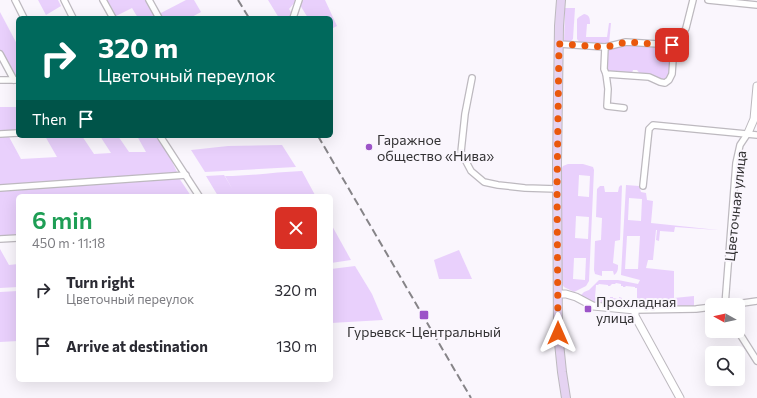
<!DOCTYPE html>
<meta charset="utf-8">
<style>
:root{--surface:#fff;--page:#f2f2f3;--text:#2b2b33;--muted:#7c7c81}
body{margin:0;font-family:Commissioner,sans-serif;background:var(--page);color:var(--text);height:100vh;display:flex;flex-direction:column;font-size:15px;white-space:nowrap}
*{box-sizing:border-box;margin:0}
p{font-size:13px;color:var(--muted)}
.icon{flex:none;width:22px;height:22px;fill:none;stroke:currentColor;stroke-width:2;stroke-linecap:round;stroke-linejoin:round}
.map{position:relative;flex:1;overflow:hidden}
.sheet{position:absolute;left:16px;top:194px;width:317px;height:188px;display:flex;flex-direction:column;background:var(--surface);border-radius:6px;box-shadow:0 4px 16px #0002}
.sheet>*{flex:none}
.guide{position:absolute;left:16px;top:16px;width:317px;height:122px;border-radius:6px;box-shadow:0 4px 16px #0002;background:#00695c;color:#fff;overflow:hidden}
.needle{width:26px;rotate:278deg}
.tools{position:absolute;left:705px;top:298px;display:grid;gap:8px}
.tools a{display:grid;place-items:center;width:40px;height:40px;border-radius:6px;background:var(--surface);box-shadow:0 4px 16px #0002;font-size:20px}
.pin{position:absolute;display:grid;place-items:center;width:34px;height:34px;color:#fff;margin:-17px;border-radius:8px;box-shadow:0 2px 6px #0006}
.me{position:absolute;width:44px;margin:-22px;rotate:0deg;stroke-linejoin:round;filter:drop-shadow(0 0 3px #0008)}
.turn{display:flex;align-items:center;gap:14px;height:84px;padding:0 16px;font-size:18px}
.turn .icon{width:52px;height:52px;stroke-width:2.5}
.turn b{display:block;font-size:28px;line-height:34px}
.then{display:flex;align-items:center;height:38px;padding:0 16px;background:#0003;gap:8px;font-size:15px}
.round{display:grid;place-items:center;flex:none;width:42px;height:42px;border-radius:6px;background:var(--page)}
.summary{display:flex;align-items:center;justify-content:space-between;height:68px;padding:0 16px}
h1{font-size:24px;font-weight:600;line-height:30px;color:#1e9e55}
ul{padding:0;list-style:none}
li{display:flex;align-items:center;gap:12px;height:56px;padding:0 16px}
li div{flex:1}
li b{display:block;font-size:15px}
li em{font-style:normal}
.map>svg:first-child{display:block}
</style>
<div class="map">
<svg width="757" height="398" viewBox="0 0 757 398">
<rect width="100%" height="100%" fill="#faf6fd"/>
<g fill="#e9d0fc" fill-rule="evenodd">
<path d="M38,0H58L61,6L46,15Z"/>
<path d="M107,0H148L158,18H138L132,8L116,16Z"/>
<path d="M186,0H194L201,12L190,18H162L159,14Z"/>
<path d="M268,0H297L289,9L291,12L289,18H279Z"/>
<path d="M303,0H325L337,26L331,29V18H308L300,5Z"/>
<path d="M565,8H575L573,39L569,43H564Z"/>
<path d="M0,12L18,46V76H13L0,50Z"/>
<path d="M584,14C590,15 590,19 590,24H587L586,37H607L609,23H611L609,44L607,45L580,43L577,39V19L579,17Z"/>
<path d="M623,44L648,45L649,47L660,48L661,46C665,46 668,47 670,50L668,52V57H672C671,65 672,75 665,81L641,75L637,70H633L632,73L630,75L610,73L605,67L608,48Z"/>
<path d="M0,107H18V131L0,132Z"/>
<path d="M8,135L21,159L57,157L45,136H82L94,154L111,153L100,136H118L129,152H146L137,136H157L166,149L178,174L52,181L0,185V136Z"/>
<path d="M282,145L296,167L205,172L191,150L228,146Z"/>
<path d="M568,164H583L593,167L594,170L589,281L586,286L574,292L564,287L561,283V170L563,166ZM579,175L590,176L589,197L578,196ZM576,216L589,217L588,239L575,238ZM574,258H586L585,280L573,279Z"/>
<path d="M302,171L315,195V196H218L206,176L224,175L233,190L225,176C251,176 275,172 302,171Z"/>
<path d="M179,178L191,196H18V235L0,236V189Z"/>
<path d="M621,185L622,186L620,240L615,241L613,263L618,265C618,270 618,272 614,275L613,271H602V276L595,274L594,270L595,241L601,240L602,218L596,217L597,189L600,186H604L605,192H618L619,187Z"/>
<path d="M626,185L639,186L641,192L646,193L647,200L653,201L651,223L718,230H717L675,227L674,232L660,231L659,241L656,240L657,230H656L653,260H648L646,268L674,271V298L694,296V307H640L594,304L581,298V295L584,292L589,290L599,280H618L638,284L640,280L621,275ZM629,198L642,199L641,221L628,220ZM627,236H640L638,269H625ZM616,283L621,284V286H623V287H625L626,286L635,287V288H637V300H634V301H631L630,299H622V298L619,297V299L613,298V297H610V298H607V299H603V297H595L596,285H598L599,284L608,285V286H610L612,284H615Z"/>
<path d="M331,224L351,260L331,263Z"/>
<path d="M0,249L9,265L18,264V287L0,288Z"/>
<path d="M459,250L472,279H439L434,260Z"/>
<path d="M355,266L372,294L383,320L331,323V269Z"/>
<path d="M18,291V341L0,342V292Z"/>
</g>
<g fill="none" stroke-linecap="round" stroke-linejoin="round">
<g stroke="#bdb9bf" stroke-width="8">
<g id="minor">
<path d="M15,0L24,18"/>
<path d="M64,0L73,18"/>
<path d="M103,0L113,18"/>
<path d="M149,0L159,18"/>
<path d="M708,0L757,5"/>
<path d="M293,18L299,0"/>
<path d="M559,44L605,47L610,46L626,42L674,45L681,38L686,28L693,0"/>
<path d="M605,47L604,69L606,74L649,77L660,82L665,83L669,80L672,74L674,45"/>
<path d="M0,54L14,80"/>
<path d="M606,74L608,89L607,106L624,108"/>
<path d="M472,78L465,114L461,152L471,171L484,182L498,185L525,188L557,189"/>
<path d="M0,80H18"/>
<path d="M0,134L18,133"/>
<path d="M160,136L199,196"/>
<path d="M643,186L649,129L653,125L757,135"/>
<path d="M0,188L186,175"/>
<path d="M0,239L18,238"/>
<path d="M725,305L736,163L740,145L748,133"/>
<path d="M729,305L757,301"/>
<path d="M635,310L696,309L712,307"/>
<path d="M738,331L757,361"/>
</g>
</g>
<g stroke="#bdb9bf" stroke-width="9">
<g id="tertiary">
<path d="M748,133L754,119L757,86"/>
<path d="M558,294H566L576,297L593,306L635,310V316L680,398"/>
</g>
</g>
<g stroke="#bdb9bf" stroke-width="10">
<path id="secondary" d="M561,0L559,26L557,163L558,333L562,372L566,398"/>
</g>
<use href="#minor" stroke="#fff" stroke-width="5.5"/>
<use href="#tertiary" stroke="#fff" stroke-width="7"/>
<use href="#secondary" stroke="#e5d3f2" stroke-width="8"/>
<g stroke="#868488" stroke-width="2" stroke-dasharray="8 4" stroke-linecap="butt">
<path d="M238,0L249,18"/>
<path d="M318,136L471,398"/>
</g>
</g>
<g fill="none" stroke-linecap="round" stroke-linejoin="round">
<path stroke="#ea580c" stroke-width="7" stroke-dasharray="0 12.6" d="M558,333L557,189L559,44L605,47L610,46L626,42L672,45"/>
</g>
<g fill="#9c54c8" stroke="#faf6fd" stroke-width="1.5">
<circle cx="369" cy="147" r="4"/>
<rect x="584" y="305" width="8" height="8" rx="2"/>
<rect x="419" y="310" width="10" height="10" rx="2"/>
</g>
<g text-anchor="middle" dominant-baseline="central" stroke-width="4" stroke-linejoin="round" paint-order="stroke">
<g font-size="14" fill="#333234" stroke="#faf6fd" text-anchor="start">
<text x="377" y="139">Гаражное<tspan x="377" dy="16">общество «Нива»</tspan></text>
<text x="596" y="301">Прохладная<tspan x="596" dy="16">улица</tspan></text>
<text x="424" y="331" text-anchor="middle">Гурьевск-Центральный</text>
</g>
<g font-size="14" fill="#333234" stroke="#faf6fd">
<text transform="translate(735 206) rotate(-84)">Цветочная улица</text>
</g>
</g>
</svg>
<div class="tools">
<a><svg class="needle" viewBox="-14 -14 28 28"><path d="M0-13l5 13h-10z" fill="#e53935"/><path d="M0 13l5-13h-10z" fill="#7c7c81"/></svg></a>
<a><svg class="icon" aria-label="search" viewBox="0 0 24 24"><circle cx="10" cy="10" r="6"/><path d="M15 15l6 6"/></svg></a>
</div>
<div class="pin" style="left:672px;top:45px;background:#d93025"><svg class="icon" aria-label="arrive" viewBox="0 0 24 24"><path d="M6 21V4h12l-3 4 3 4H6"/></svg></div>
<svg class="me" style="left:558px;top:333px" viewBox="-20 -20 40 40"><path d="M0-17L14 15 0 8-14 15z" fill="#ea580c" stroke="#fff" stroke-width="4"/></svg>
<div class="guide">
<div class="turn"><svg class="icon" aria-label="right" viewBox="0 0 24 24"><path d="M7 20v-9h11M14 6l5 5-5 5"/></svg><div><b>320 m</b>Цветочный переулок</div></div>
<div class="then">Then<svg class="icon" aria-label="arrive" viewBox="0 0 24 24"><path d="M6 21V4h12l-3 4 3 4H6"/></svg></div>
</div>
<section class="sheet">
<div class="summary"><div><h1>6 min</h1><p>450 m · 11:18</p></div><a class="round" style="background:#d93025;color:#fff"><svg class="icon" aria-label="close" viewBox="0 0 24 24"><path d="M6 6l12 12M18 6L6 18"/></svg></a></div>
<ul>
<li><svg class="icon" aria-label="right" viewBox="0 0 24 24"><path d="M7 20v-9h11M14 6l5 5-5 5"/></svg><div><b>Turn right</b><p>Цветочный переулок</p></div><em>320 m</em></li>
<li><svg class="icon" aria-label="arrive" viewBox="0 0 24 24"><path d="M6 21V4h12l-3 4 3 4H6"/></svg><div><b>Arrive at destination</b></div><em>130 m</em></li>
</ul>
</section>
</div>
